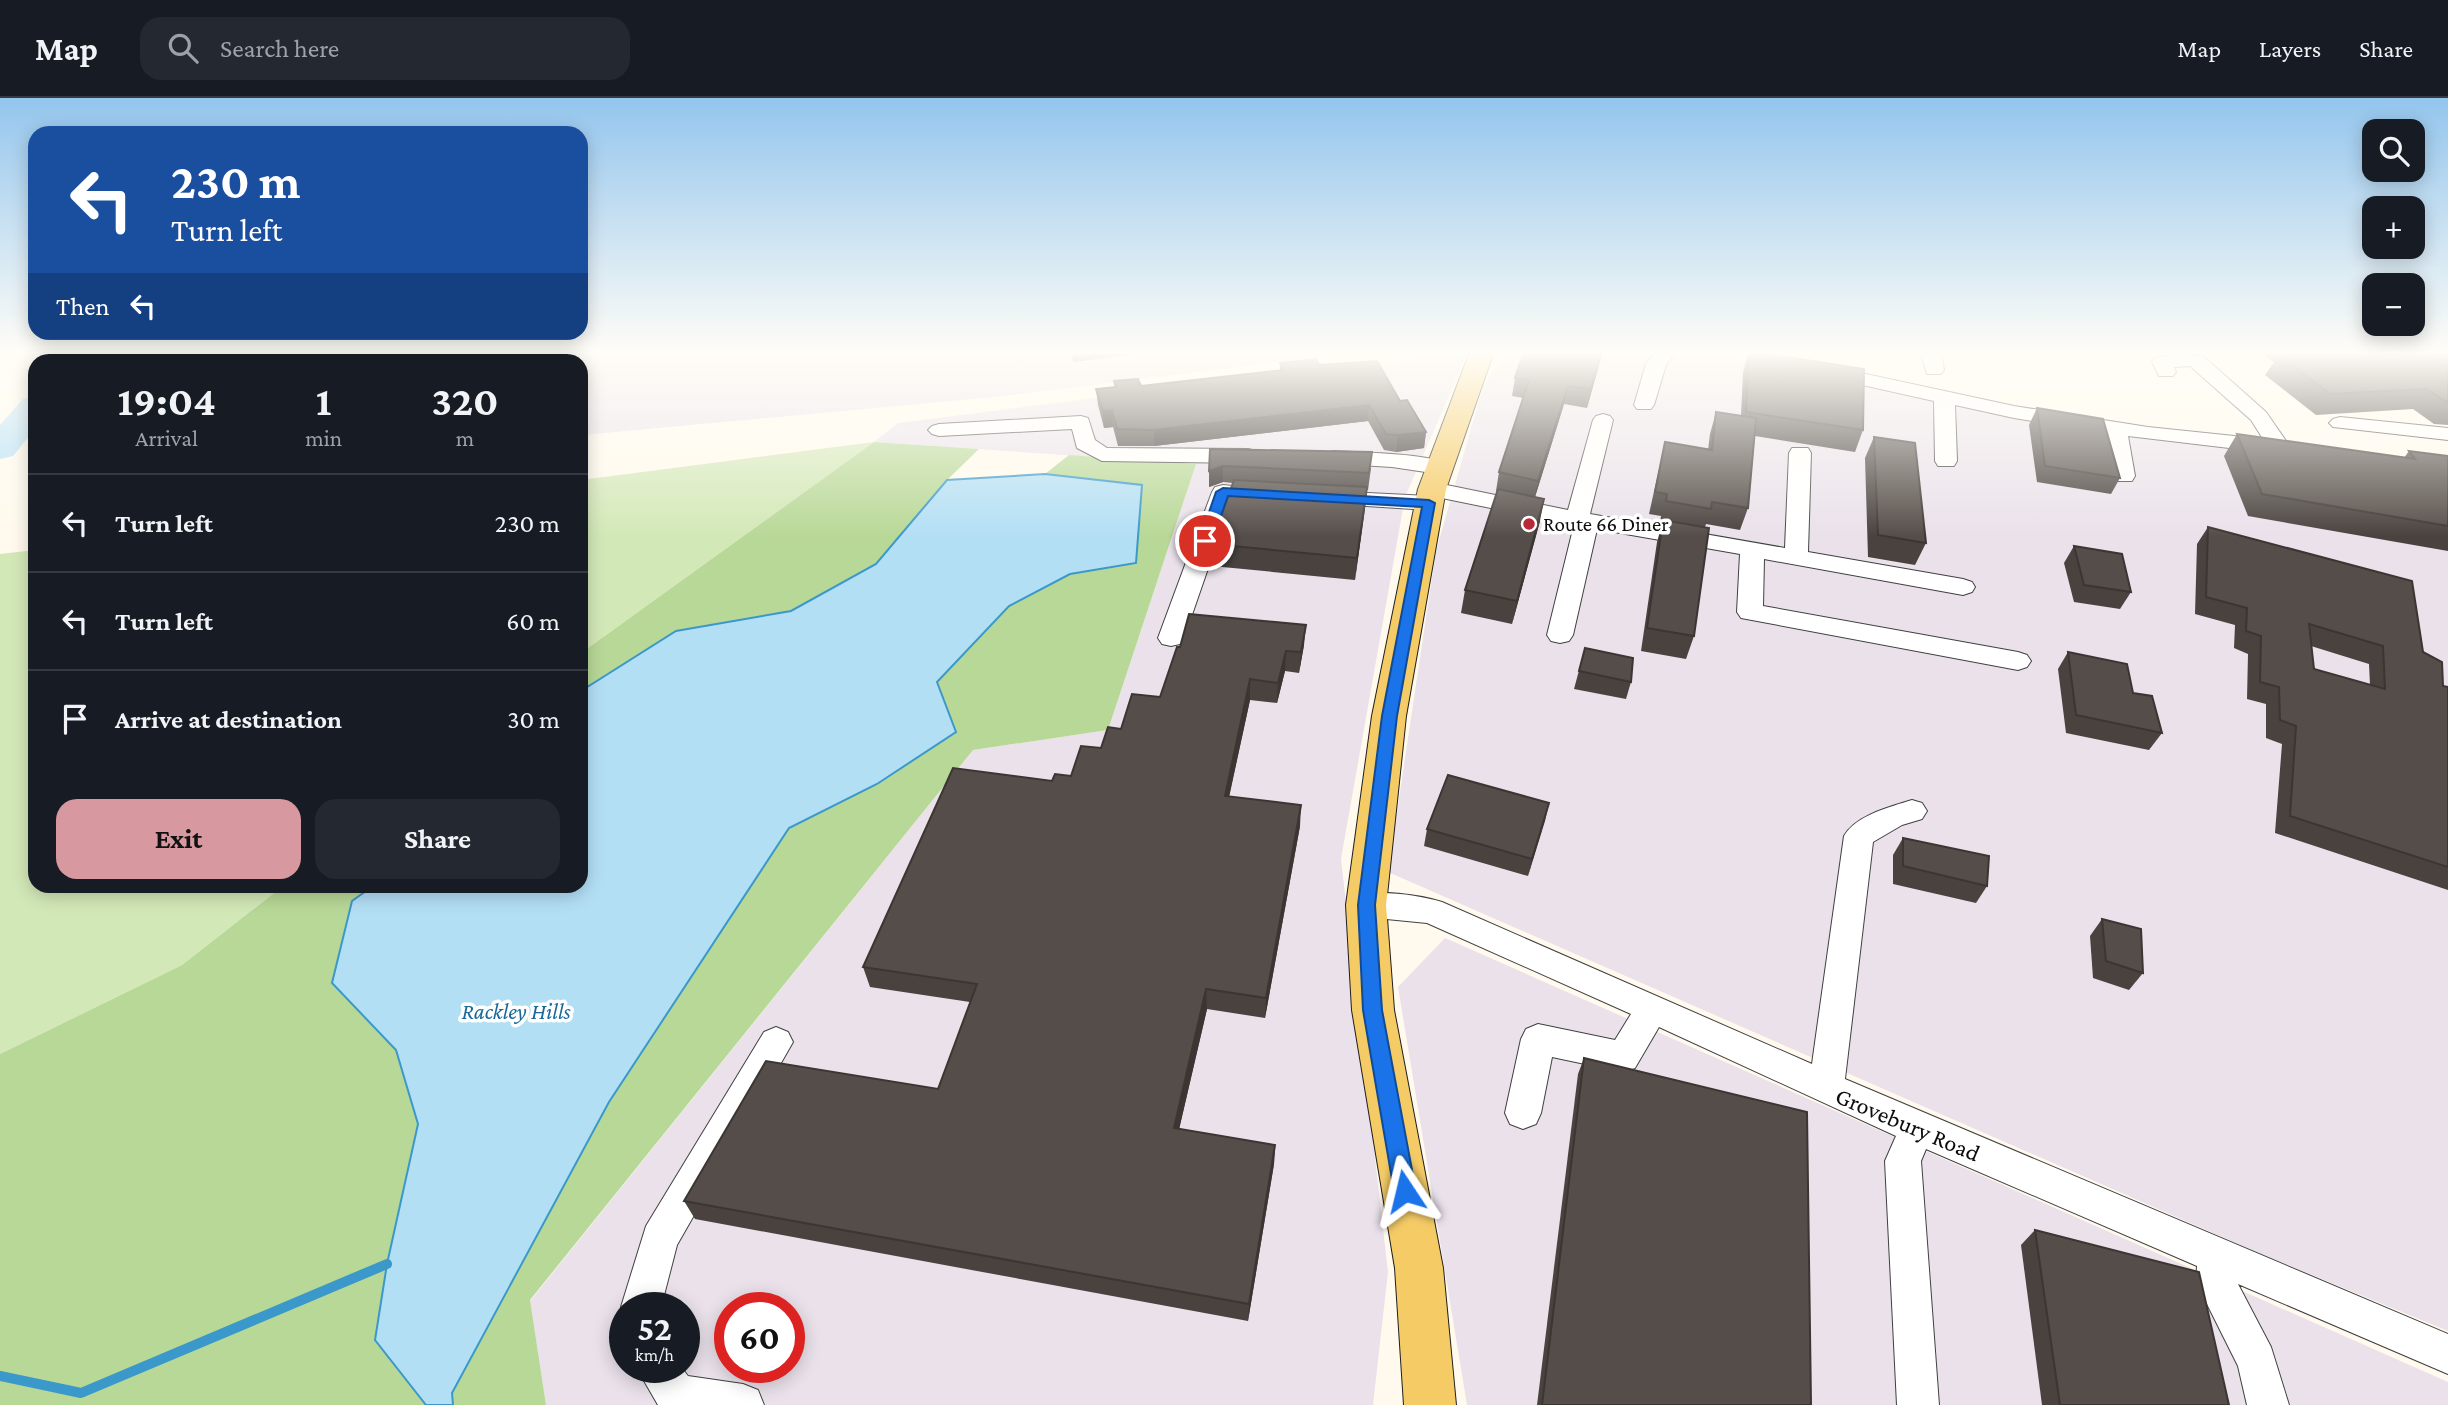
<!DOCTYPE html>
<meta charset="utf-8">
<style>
:root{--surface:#171b24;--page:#242831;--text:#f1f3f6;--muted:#9ea1a6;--line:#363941;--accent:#d898a0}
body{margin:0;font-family:"Crimson Pro",serif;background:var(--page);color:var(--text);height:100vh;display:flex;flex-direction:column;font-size:26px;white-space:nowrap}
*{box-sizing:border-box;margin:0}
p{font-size:23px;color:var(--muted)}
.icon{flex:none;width:38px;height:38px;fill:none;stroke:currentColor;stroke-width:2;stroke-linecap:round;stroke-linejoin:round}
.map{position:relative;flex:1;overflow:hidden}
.panel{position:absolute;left:28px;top:256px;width:560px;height:539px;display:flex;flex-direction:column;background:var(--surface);border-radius:21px;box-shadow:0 4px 18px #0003}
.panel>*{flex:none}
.guide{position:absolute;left:28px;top:28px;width:560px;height:214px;border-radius:21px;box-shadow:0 4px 18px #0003;background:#1a4fa0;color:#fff;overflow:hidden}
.controls{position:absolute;left:2362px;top:21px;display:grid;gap:14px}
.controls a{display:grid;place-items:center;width:63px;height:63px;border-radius:14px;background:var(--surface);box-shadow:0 4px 18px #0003;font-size:35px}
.speed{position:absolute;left:609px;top:1194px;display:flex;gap:14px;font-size:35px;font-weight:700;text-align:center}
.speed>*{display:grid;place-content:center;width:91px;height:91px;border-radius:50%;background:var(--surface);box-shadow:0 4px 18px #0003;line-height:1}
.speed small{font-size:18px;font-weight:400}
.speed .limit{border:10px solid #d22;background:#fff;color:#111}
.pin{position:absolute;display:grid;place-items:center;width:60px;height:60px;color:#fff;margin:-30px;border:4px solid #fff;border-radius:50%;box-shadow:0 2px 7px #0007}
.me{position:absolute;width:77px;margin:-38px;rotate:350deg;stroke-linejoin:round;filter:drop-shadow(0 0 5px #0008)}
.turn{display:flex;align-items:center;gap:24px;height:147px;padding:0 28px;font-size:32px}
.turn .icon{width:91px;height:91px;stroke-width:2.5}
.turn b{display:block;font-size:49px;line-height:60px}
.then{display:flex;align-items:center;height:66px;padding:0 28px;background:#0003;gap:14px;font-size:26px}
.eta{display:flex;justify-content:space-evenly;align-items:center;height:119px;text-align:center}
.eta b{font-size:42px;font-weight:700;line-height:49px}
.action{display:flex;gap:14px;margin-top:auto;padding:14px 28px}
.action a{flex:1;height:80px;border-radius:21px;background:var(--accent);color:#111;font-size:28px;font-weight:700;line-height:80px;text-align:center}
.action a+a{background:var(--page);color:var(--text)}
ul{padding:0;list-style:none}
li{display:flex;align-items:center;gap:21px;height:98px;padding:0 28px;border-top:2px solid var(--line)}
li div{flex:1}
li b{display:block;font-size:26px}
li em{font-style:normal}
header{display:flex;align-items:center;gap:42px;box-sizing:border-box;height:98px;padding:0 35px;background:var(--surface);border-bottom:2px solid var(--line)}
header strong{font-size:33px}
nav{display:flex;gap:38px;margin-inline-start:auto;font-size:24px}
.search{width:490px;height:63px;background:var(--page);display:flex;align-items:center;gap:18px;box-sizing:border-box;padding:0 24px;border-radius:21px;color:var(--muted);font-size:26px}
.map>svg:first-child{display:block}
</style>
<header>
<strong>Map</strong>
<div class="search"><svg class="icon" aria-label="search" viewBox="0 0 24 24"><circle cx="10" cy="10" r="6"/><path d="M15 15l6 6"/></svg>Search here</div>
<nav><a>Map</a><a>Layers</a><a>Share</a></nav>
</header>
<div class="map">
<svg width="2448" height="1307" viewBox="0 0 2448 1307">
<rect width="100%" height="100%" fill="#fffaed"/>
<g fill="#eae1eb" fill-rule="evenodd">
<path d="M560,256H1344L995,299L583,337L581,262H562Z"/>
<path d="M1444,256H1467L1405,399L1341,761L1388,1174L1373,1307H546L530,1203L973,652L1108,632L1196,366L874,344L898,325ZM625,1209H684V1269H625ZM730,1209H789V1269H730Z"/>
<path d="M1503,256H1716L2019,318L2448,376V1233L2261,1156L1388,774L1436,453L1482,292Z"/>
<path d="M1445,840L2448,1284V1307H1467L1398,889Z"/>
</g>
<path fill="#f4efce" d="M124,256H560L562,262H128Z"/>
<g fill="#d3e8b7">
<path d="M874,344L581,555V382Z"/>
<path d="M35,452V788H283L182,867L0,956V456Z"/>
</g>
<g fill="#b8d897">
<path d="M874,344L979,351L947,382L876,466L791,513L676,533L581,593V555Z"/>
<path d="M1069,357L1196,366L1108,632L973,652L530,1202L546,1307H453L452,1295L609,1004L789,730L877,686L956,635L937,584L1009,508L1070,476L1136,465L1141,387L1045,376Z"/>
<path d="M283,788H373L352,803L332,885L396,952L418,1026L387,1166L375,1242L426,1307H0V956L182,867Z"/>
</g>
<path fill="#b3dff5" stroke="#3b98ca" stroke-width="2" d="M1045,376L1142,387L1136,465L1070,476L1009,508L937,584L956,634L877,686L789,730L609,1004L452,1295L453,1307H426L375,1242L387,1166L418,1026L396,952L332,885L352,803L373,788H581V593L676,533L791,513L876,466L947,382Z"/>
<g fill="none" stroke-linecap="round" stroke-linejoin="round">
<path stroke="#3b98ca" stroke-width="10" d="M0,1278L81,1295L387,1166"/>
<g fill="#b3dff5" fill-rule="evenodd">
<path d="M50,256H83L80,262H48Z"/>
<path d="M35,298V331L13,358L0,361V327L23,301Z"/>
</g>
<g stroke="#404040" stroke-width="2">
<g id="minor">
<path d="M1654,256H1674L1666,267L1654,307L1651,311H1637L1634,307L1646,266Z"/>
<path d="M1921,256H1941L1944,272L1941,276H1927Z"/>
<path d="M2178,256L2203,258L2266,314L2291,350L2288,355L2280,356L2128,338L2135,378L2132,383H2116L2113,378L2106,335L2014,320L1955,307L1957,363L1954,368H1938L1935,363L1934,303L1822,278L1819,274L1822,270L1829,268L2014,308L2148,329L2263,341L2251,322L2190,268L2174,269L2176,274L2173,278H2159L2152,264L2155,260Z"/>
<path d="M1603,316L1610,318L1613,322L1590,416L1785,450L1789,355L1792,350H1808L1811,355L1808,454L1963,481L1972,484L1975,489L1972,494L1963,497L1764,461L1763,508L2018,554L2027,557L2031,563L2027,569L2018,572L1741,520L1737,514L1740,456L1597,431L1573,537L1569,543L1560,545L1551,543L1547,537L1574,427L1432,398L1424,396L1421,391L1424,386L1432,384L1568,412L1593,322L1596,318Z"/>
<path d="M1081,318L1088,320L1095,342L1107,350L1248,351L1256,353L1259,358L1256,363L1248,365L1102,363L1077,350L1072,331L939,338L932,336L928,332L932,328L939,326Z"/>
<path d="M2340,319L2448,330V342L2333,329L2329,325L2333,321Z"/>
<path d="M1334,353C1372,355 1410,355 1447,364L1450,369L1447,374L1439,376L1392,369L1326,365L1323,360L1326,355Z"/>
<path d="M1223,387L1273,392L1276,397L1273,402L1232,401L1184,540L1180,546L1171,548L1162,546L1158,540L1212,394L1215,389Z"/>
<path d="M1327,393L1429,398L1437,400L1440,405L1437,410L1429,412L1319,405L1316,400L1319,395Z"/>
<path d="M1912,702L1922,705L1927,713L1922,721L1902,727L1873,744L1845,981L2448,1236V1276L2238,1186L2271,1249L2289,1307H2247L2238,1268L2196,1184L2197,1168L1926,1051L1921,1063L1939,1307H1897L1885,1063L1896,1038L1659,929L1635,970L1623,974L1552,959L1541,1015L1536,1026L1523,1031L1510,1026L1505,1015L1521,941L1526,931L1538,926L1615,942L1631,916L1427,825L1366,819L1355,816L1350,807L1355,798C1376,791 1421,797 1442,804L1812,966L1844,738C1856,717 1890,709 1912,702Z"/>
<path d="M776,929L788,934L793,944L677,1147L661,1209H625V1218L621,1209L646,1128L764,934Z"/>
<path d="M636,1269H681L688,1278L743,1286L758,1292L764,1307H658Z"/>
</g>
</g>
<g stroke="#1e1e1e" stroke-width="2">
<path id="major" d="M1469,256H1493L1446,391L1406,618L1386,807L1394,912L1443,1170L1456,1307H1404L1395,1170L1352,912L1346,807L1372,618L1418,391Z"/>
</g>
<use href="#minor" fill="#fff" fill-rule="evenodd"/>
<use href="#major" fill="#f5cb66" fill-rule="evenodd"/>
</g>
<g fill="#49423f" fill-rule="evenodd">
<path d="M1523,256H1602L1587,310L1564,306L1535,399L1540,423L1512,526L1461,515L1465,492L1497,393H1496L1499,374L1523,300L1512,298L1515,280Z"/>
<path d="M1748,256H1769L1863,332L1855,354L1755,338L1748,410L1740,432L1706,426L1705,429L1694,538L1686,561L1641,553L1657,444L1662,426L1660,425L1661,418L1649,416L1665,344L1708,352L1710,336L1716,314L1741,318L1743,274Z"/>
<path d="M2262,256H2448V327L2434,326L2413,311L2316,317L2265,277L2274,264Z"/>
<path d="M1280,265L1319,267L1400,303L1426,334L1424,350L1396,354L1384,352L1368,323L1154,348H1118L1113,329L1104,330L1098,307L1096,291L1115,289L1114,283L1141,288L1280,272Z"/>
<path d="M2037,310L2120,380L2111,396L2037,384L2029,327Z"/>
<path d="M2237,336L2404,360L2409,353L2448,358V453L2248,418L2224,358Z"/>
<path d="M1874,339L1926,445L1915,467L1868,459L1865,360Z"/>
<path d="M1210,351L1371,370L1368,392H1367L1355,482L1212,468L1211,446L1233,385L1223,384L1209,389Z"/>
<path d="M2208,429L2423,554L2443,588L2448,589V792L2275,735L2282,646L2266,640V606L2247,601L2248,556L2234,550L2235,527L2195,516L2197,446ZM2311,548L2369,566L2370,587L2314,571Z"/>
<path d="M2074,448L2131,494L2120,511L2074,504L2064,465Z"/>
<path d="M1304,547L1299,575L1285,573L1277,605L1250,602L1229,698L1300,728L1265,920L1207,911L1179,1031L1275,1047L1274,1066L1248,1223L695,1121L684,1103L938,991L970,904L870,889L863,869L1052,683L1071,678L1121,631L1160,599L1180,549Z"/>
<path d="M1585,550L1631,584L1626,601L1574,591Z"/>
<path d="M2068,554L2133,595L2162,635L2149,652L2066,635L2058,571Z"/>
<path d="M1549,705L1528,778L1424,748L1427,731Z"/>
<path d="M1903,740L1987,788L1976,805L1893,786V757Z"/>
<path d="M2102,821L2143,875L2129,892L2093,880L2090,838Z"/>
<path d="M1584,960L1811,1307H1537L1578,976Z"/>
<path d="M2035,1132L2229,1307H2042L2021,1147Z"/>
</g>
<g fill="#3c3633">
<path d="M1072,256H1137L1073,264Z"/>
<path d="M1601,256H1602L1587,310L1591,291Z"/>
<path d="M1568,288L1564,306L1534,402L1538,383Z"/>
<path d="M1369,307L1368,323L1154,348V332Z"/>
<path d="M1112,312L1113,329L1104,330L1103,313Z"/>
<path d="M1426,334L1424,350L1396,354L1398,337Z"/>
<path d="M1223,368V384L1209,389V373Z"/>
<path d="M1367,389L1365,411L1355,482L1357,460Z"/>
<path d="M1544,401L1540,423L1512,526L1517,503Z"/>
<path d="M1306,527L1304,547L1299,575L1301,554Z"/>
<path d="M1286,553L1285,573L1277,605L1278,585Z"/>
<path d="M1250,581V602L1225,718V698Z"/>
<path d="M1549,705L1545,723L1528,778L1532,761Z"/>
<path d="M1301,707L1300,728L1265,920L1266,900Z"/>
<path d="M1206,891L1207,911L1175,1049L1174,1030Z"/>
<path d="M1275,1047L1274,1066L1248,1223L1249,1206Z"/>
</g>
<g fill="#554d49" stroke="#3c3633" stroke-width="2" fill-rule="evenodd">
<path d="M1523,256H1601L1591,291L1568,288L1538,383L1499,374L1529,282L1515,280Z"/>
<path d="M1749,256H1769L1864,271L1863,332L1746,314Z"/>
<path d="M2295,256H2448V305L2427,291L2330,296L2278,257Z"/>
<path d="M1316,261L1319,267L1377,263L1400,303L1407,302L1426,334L1398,337L1386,336L1369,307L1154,332L1117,331L1112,312L1103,313L1096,291L1116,289L1114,283L1138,281L1141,288L1284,272L1280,265Z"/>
<path d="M2037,310L2103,321L2120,380L2045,368Z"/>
<path d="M1716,314L1756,320L1748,410L1712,404L1711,411L1666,403L1667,396L1655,394L1665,344L1712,352Z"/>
<path d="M2237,336L2415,361L2409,353L2448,358V428L2262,396Z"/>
<path d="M1874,339L1915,345L1926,445L1878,437Z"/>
<path d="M1210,351L1372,354L1369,375L1223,368L1209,373Z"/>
<path d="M1234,382L1367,389L1357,460L1211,446Z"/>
<path d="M1498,391L1544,401L1517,503L1465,492Z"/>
<path d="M1663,422L1709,430L1694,538L1647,530Z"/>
<path d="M2208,429L2412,483L2423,554L2442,564L2443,588L2448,589V769L2290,718L2296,628L2280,622L2279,589L2260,584L2261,538L2246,533L2247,510L2206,499ZM2309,526L2383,548L2385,591L2314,571Z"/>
<path d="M2074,448L2122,456L2131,494L2084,487Z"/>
<path d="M1189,516L1306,527L1301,554L1286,553L1278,585L1250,581L1225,698L1301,707L1266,900L1206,891L1174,1030L1275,1047L1249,1206L684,1103L766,963L938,991L977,886L863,869L953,670L1052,683L1055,676L1071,678L1081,648L1101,650L1108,629L1121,631L1132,596L1160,599L1177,549H1180Z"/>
<path d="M1585,550L1633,560L1631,584L1579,573Z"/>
<path d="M2068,554L2127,566L2133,595L2152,598L2162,635L2076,617Z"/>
<path d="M1448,677L1549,705L1532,761L1427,731Z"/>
<path d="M1903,740L1989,758L1987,788L1903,768Z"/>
<path d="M2102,821L2141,831L2143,875L2106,863Z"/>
<path d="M1584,960L1807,1014L1811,1307H1542Z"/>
<path d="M2035,1132L2199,1174L2229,1307H2060Z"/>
</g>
<linearGradient id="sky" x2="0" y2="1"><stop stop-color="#93c5ed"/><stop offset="0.58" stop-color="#fffdf7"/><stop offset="1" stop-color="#fffdf7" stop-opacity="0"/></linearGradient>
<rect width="2448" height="439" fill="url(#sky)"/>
<path fill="#1a73e8" stroke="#114b97" stroke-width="2" d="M1223,390L1429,402L1435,405L1397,618L1375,807L1382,912L1416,1093L1412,1100L1405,1103L1397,1100L1394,1093L1363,912L1358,807L1382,618L1422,409L1228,398L1212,443L1205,447L1201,446L1199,443L1216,394Z"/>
<circle fill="#b92836" stroke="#fff" stroke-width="2.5" cx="1529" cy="426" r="7"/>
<g text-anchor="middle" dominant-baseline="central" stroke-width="7" stroke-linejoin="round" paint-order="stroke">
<g font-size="21" fill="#0d0d0d" stroke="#fff" text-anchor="start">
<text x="1543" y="426">Route 66 Diner</text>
</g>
<g font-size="23" font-style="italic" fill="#19699b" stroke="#fff">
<text x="516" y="913">Rackley Hills</text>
</g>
<g font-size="24" fill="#0d0d0d" stroke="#fff">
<text transform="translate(1908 1026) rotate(23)">Grovebury Road</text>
</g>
</g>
</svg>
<div class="controls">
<a><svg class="icon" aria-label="search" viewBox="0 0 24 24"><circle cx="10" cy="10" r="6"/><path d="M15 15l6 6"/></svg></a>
<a>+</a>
<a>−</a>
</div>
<div class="speed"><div>52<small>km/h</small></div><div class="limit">60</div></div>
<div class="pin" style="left:1205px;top:443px;background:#d93025"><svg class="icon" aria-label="arrive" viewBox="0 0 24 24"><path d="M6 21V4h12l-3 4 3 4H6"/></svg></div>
<svg class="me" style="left:1405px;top:1093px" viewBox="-20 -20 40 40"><path d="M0-17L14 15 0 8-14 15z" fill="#1a73e8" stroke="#fff" stroke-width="4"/></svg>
<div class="guide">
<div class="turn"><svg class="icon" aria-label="left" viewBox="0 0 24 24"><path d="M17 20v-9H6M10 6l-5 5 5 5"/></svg><div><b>230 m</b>Turn left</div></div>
<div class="then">Then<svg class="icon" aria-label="left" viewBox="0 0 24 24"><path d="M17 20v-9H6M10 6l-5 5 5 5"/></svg></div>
</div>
<section class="panel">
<div class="eta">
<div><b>19:04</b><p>Arrival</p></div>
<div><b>1</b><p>min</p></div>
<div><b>320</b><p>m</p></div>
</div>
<ul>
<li><svg class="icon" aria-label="left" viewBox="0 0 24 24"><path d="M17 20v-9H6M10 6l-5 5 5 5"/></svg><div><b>Turn left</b></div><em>230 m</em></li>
<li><svg class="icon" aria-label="left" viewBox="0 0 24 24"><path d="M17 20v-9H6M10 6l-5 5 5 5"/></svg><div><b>Turn left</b></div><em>60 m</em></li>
<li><svg class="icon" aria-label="arrive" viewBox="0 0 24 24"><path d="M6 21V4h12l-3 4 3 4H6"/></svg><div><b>Arrive at destination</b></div><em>30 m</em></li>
</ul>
<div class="action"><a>Exit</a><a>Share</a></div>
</section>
</div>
